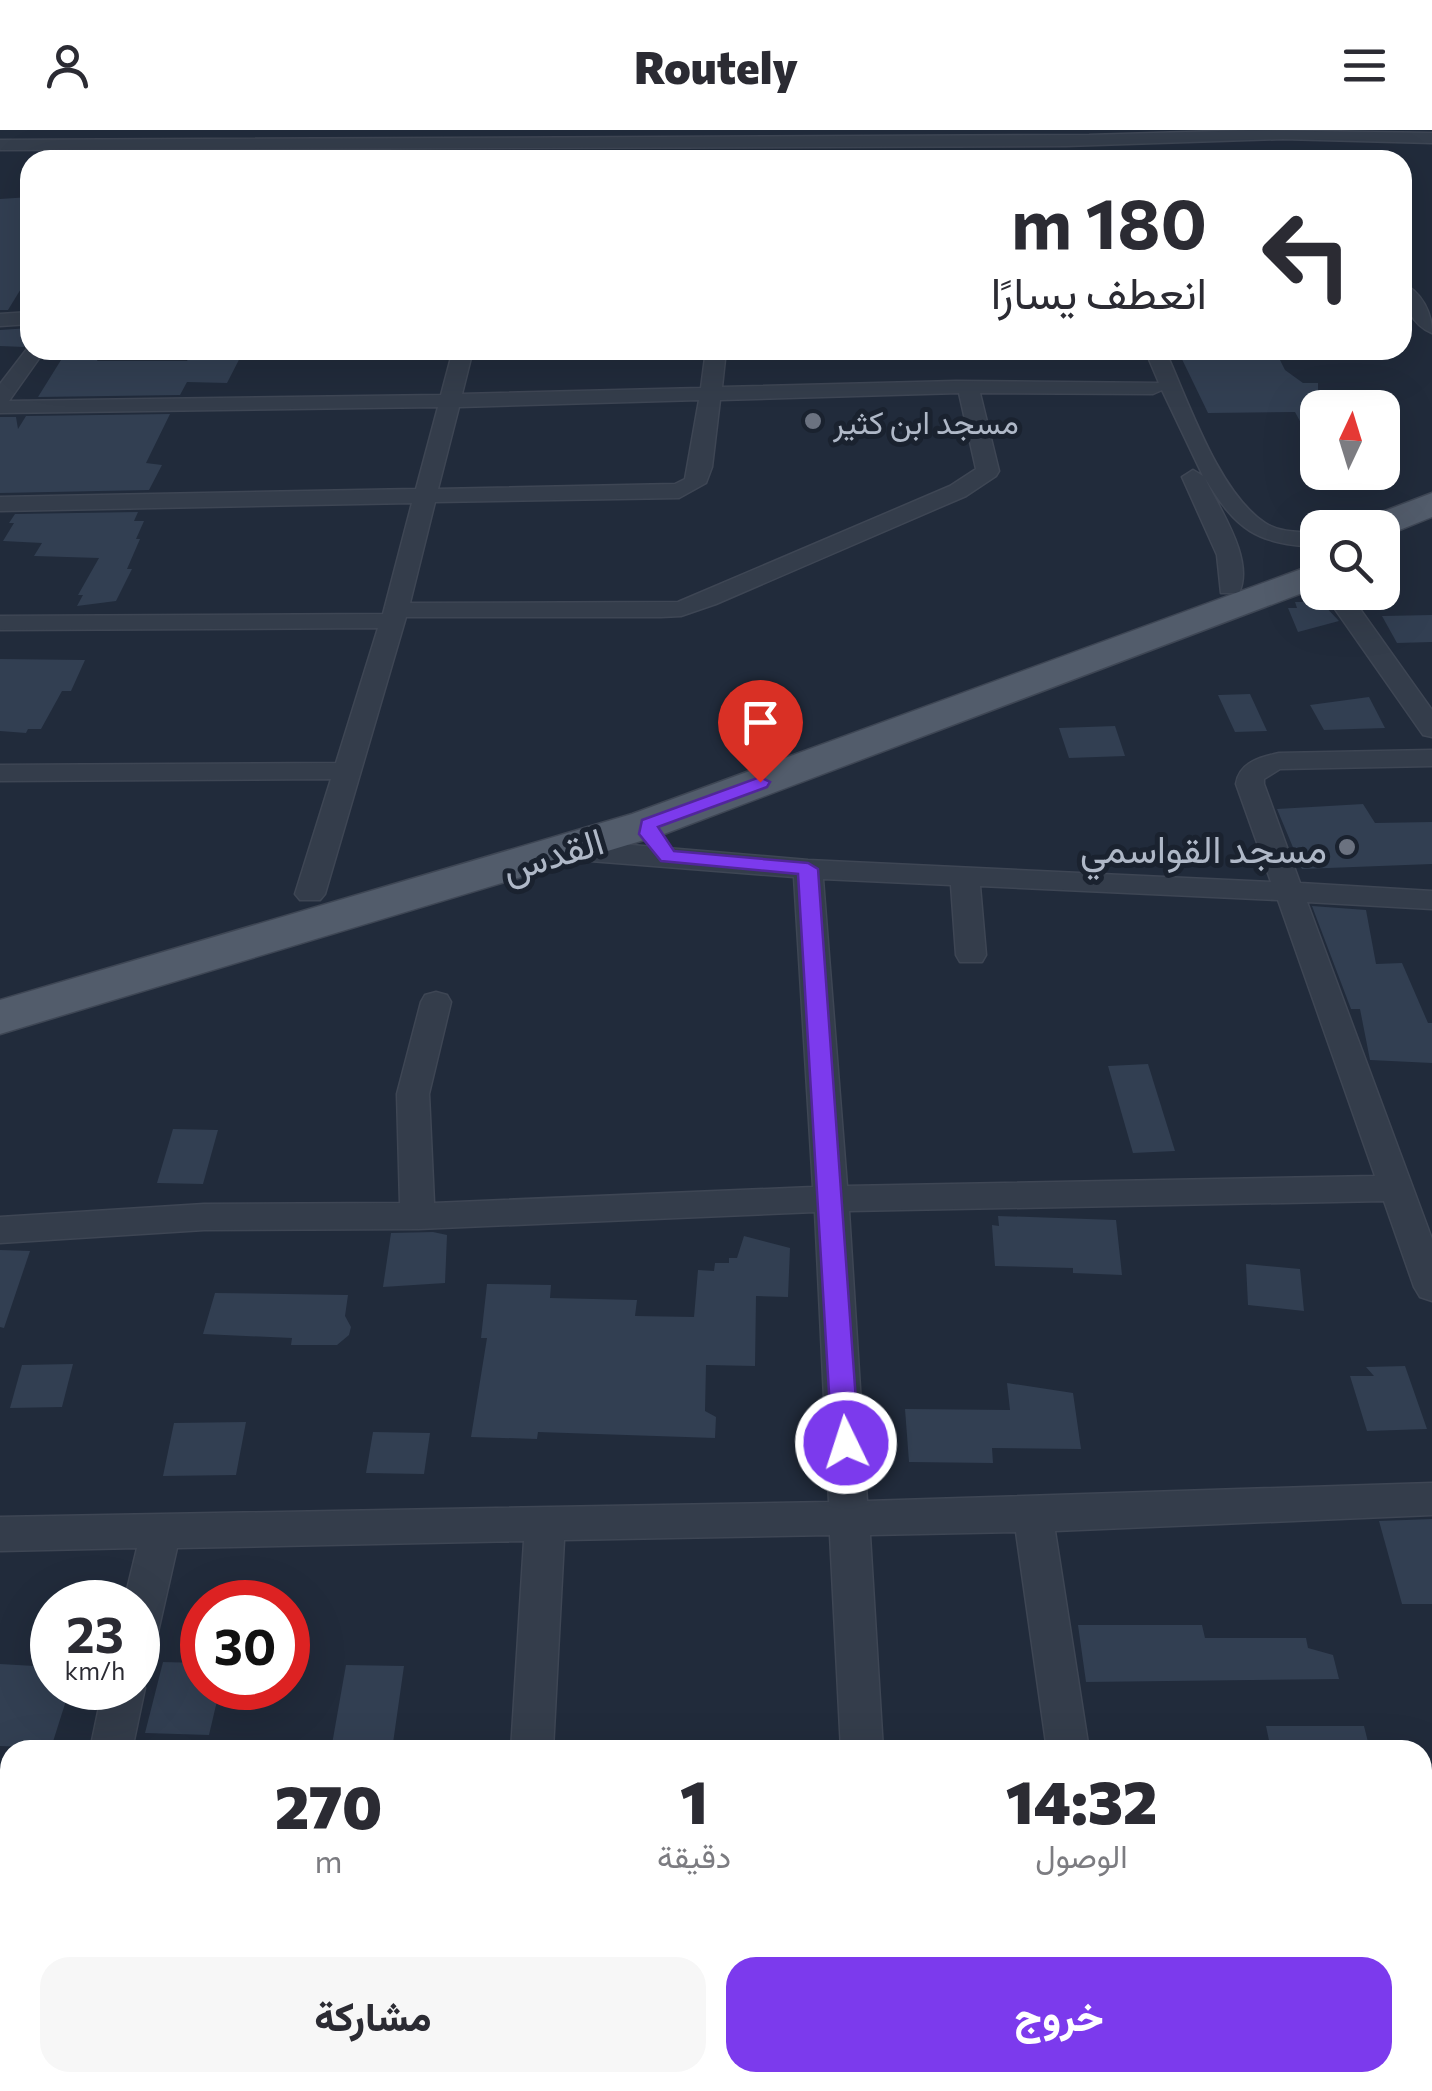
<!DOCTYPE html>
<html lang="ar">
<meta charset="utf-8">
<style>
:root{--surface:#fff;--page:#f7f7f7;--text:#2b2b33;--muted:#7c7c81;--accent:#7c3aed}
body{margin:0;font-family:Commissioner,Vazirmatn,sans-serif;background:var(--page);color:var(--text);direction:rtl;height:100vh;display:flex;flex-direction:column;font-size:38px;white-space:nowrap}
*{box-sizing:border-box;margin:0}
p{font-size:32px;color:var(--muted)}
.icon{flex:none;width:55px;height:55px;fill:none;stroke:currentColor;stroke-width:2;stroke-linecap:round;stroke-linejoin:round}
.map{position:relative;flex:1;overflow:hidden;direction:ltr}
.details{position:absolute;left:0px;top:1610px;width:1432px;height:352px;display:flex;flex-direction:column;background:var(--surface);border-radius:30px 30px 0 0;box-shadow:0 10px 40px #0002;direction:rtl}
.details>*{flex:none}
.top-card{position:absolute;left:20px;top:20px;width:1392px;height:210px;border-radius:30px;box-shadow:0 10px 40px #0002;direction:rtl;background:#fff;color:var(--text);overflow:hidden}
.needle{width:65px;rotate:4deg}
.controls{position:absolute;left:1300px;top:260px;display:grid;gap:20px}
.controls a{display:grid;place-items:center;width:100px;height:100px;border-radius:20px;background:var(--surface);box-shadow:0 10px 40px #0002;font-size:50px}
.speed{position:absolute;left:30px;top:1450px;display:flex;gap:20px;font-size:50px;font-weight:700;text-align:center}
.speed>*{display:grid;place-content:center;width:130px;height:130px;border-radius:50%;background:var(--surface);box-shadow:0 10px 40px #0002;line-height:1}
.speed small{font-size:25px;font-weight:400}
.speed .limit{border:15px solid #d22;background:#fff;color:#111}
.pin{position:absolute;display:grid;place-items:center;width:85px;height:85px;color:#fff;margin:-102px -42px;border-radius:50% 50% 50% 0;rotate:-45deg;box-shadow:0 0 10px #0007}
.pin .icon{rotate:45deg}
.me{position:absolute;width:110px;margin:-55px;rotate:356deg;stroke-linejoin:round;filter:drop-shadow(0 0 8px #0008)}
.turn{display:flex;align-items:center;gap:35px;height:210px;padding:0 40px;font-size:45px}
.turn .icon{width:130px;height:130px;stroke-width:2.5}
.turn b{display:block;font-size:70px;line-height:85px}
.eta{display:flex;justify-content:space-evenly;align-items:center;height:170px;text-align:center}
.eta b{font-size:60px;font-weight:800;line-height:70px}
.action{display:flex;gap:20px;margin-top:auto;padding:20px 40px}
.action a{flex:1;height:115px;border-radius:30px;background:var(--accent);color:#fff;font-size:40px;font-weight:800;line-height:115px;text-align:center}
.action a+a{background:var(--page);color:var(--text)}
header{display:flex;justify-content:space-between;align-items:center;height:130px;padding:0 40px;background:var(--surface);font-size:45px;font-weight:800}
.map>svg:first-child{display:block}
</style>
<header><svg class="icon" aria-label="menu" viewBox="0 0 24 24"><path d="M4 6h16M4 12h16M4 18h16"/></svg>Routely<svg class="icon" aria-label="person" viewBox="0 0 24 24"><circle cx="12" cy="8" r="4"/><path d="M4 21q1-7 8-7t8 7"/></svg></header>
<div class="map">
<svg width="1432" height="1961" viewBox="0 0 1432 1961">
<rect width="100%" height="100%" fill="#212b3b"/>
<g fill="#323f52">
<path d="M30,67V144L8,180H0V69Z"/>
<path d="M30,198V211L24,217L0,216V200Z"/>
<path d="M193,220H244L227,253L187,252L180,265L38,267L66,222L102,223L97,231H187Z"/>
<path d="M1275,220L1285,240L1303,253H1318V325L1295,282L1208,283L1178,221Z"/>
<path d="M170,284L146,333L162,335L149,360L0,363V287H16L18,299L26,286Z"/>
<path d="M138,382L134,391H144L136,409H140L127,439H132L116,471L77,476L83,465H78L99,428L34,426L42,413L3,411L14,393H9L15,384Z"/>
<path d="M1295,472H1321L1339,491L1298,502L1288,478H1297Z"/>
<path d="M1432,485V512L1397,513L1382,486Z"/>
<path d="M0,529L85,530L71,561H62L41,599H28L26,603L0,601Z"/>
<path d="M1250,564L1267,601L1235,602L1218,565Z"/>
<path d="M1369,567L1385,598L1324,600L1310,575Z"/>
<path d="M1115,596L1125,626L1069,628L1059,598Z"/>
<path d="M1363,674L1375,693L1432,692V734L1302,739L1277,679Z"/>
<path d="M1312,776L1366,780L1376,834L1402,833L1428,893H1432V933L1370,930L1360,879H1351Z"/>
<path d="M1148,934L1175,1021L1133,1023L1108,936Z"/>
<path d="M173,999L218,1000L203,1054L157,1053Z"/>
<path d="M998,1086L1116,1090L1122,1145L1073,1143V1138L995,1136L992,1095L999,1096Z"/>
<path d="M433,1102L447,1105L445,1153L383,1157L391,1103Z"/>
<path d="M744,1106L790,1118L788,1167L756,1166L755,1236L706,1235L705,1281L716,1287L715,1308L538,1302L537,1309L471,1307L487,1208H481L487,1154L551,1155L550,1168L637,1170L635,1186L694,1187L698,1140L714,1141L715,1133H729V1128H737Z"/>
<path d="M0,1120L30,1121L4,1198L0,1197Z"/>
<path d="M1246,1134L1300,1139L1304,1181L1248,1175Z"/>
<path d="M215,1163L348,1165L345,1186L351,1197L349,1205L337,1215H291L292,1208L203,1204Z"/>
<path d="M73,1234L62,1277L10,1278L22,1235Z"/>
<path d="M1405,1236L1427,1299L1367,1301L1350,1246H1374L1366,1237Z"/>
<path d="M1007,1253L1073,1263L1081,1319L992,1318L993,1333L909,1332L905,1279L1010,1280Z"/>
<path d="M246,1292L236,1345L163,1346L174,1293Z"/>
<path d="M373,1302L430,1303L424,1344L366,1343Z"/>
<path d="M1432,1389V1474H1402L1379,1391Z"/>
<path d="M1078,1495H1202L1205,1508H1306L1308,1518L1333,1525L1339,1549L1086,1552Z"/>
<path d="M163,1532L202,1533V1558H220L209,1605L145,1603Z"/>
<path d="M0,1534L52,1537V1558H70L51,1618L0,1616Z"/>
<path d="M346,1535L404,1536L392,1620H331Z"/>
<path d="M1266,1596H1364L1370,1620H1271Z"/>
</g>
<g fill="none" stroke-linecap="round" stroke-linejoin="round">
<g stroke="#3e4654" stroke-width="3">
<g id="minor">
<path d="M1251,0L1432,3V13L1283,9L1066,16L0,20V10L1089,5Z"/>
<path d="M1402,153C1422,162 1432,183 1432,203C1412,195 1402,173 1402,153Z"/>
<path d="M30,182V194L0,196V184Z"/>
<path d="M30,215V220H45L9,271L441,265L453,220H473L462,264L701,258L706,220H726L722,257L956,251L1159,253L1145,220H1165C1188,270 1218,362 1265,393C1280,403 1300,402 1318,403V417C1256,414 1236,400 1205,348C1219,379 1255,429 1239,463H1221L1217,425L1182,347L1193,340L1203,346L1162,260L1153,264L980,263L999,341L996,346L966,366L716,474L681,486L661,487H406L325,764L320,770H300L295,764L331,649L0,651V635L336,633L378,498L0,500V486L383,484L412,373L0,381V367L416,359L438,277L0,283V254ZM959,263L976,339L950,356L678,472L410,473L435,372L679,368L706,353L712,337L720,270ZM699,270L685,349L675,354L438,359L459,277Z"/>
<path d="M1323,462H1348L1432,580V607L1423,605Z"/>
<path d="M1432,620V636L1280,639L1264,649V654L1300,753L1432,761V779L1307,772L1432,1109V1171L1420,1167L1414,1157L1384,1071L849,1081L867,1371L1432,1353V1385L1055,1401L1089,1620H1047L1016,1402L870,1405L883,1620H841L830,1405L564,1410L553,1620H511L524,1411L177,1418L158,1502L152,1515L138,1520V1472H124L137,1418L0,1421V1387L829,1372L815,1082L418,1099L204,1100L0,1113V1087L204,1074L400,1073L397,964L421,872L425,865L436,862L447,865L451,872L429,964L434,1073L813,1057L794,747L565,729L555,726L551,720L555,714L596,712L808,730L1271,752L1236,654C1239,632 1261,627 1279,623ZM823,749L951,755L956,825L960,832H982L986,825L980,756L1278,770L1375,1046L847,1056Z"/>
<path d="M138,1544L145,1558L132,1620H90L103,1558H138Z"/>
<path d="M23,1952H71L70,1961H22Z"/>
<path d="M488,1952H536L535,1961H487Z"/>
<rect x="855" y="1952" width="48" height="9"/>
<path d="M1096,1952H1144L1146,1961H1098Z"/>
</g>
</g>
<g stroke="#3e4654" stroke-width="3">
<g id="primary">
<path d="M1432,363V387L1382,407V398H1356L1361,390Z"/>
<path d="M1318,433V457L664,704L0,904V870L632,684Z"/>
</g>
</g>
<use href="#minor" fill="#343d4b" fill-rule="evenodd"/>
<use href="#primary" fill="#525c6b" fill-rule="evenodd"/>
</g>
<path fill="#7c3aed" stroke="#51269a" stroke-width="2.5" d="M760,647L770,652L767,657L658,697L674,721L808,733L818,739L859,1313L855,1321L846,1324L836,1321L832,1313L798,744L661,731L639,704L642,690Z"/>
<g fill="#6b7280" stroke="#1a222f" stroke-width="4">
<circle cx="813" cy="291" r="10"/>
<circle cx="1347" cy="717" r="10"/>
</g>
<g text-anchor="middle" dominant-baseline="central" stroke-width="10" stroke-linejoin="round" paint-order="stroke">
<g font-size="32" fill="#afb8c7" stroke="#1a222f" text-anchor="start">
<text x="833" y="291">مسجد ابن كثير</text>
</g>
<g font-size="38" fill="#afb8c7" stroke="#1a222f" text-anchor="end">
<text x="1327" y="717">مسجد القواسمي</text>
</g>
<g font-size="38" fill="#afb8c7" stroke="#1a222f">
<text transform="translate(552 723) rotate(-17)">القدس</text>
</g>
</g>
</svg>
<div class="controls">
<a><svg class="needle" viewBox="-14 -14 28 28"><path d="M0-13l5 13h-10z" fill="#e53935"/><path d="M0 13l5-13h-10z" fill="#7c7c81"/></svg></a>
<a><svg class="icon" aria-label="search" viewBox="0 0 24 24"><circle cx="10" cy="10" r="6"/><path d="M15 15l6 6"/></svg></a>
</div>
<div class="speed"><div>23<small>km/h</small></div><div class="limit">30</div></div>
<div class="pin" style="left:760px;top:652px;background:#d93025"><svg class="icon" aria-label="arrive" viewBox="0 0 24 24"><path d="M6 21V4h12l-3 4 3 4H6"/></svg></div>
<svg class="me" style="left:846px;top:1313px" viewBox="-20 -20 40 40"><circle r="17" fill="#7c3aed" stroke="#fff" stroke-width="3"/><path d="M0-11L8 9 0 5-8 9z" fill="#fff"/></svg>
<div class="top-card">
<div class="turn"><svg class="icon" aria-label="left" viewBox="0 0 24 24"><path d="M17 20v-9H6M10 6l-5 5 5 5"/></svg><div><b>180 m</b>انعطف يسارًا</div></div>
</div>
<section class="details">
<div class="eta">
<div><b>14:32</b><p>الوصول</p></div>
<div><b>1</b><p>دقيقة</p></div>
<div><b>270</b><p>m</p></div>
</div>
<div class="action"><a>خروج</a><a>مشاركة</a></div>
</section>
</div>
